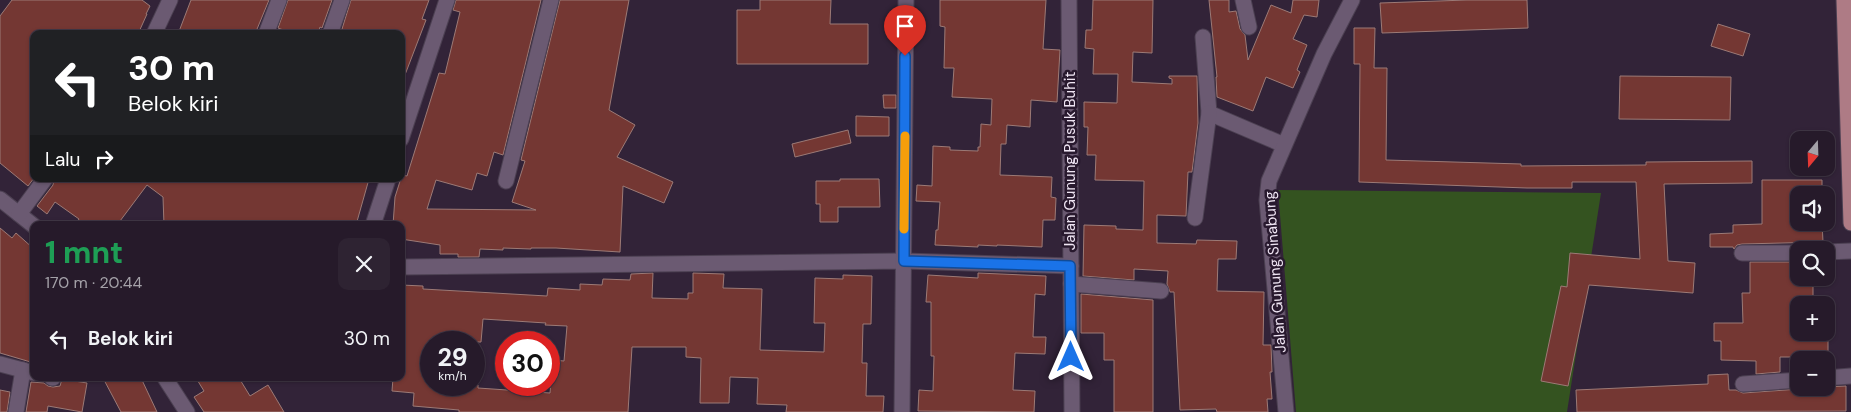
<!DOCTYPE html>
<html lang="id">
<meta charset="utf-8">
<style>
:root{--surface:#261a2a;--page:#2e2332;--text:#f1f3f6;--muted:#a4a1a8;--line:#423847}
body{margin:0;font-family:"DM Sans",sans-serif;background:var(--page);color:var(--text);height:100vh;display:flex;flex-direction:column;font-size:19px;white-space:nowrap}
*{box-sizing:border-box;margin:0}
p{font-size:16px;color:var(--muted)}
.icon{flex:none;width:28px;height:28px;fill:none;stroke:currentColor;stroke-width:2;stroke-linecap:round;stroke-linejoin:round}
.map{position:relative;flex:1;overflow:hidden}
.panel{position:absolute;left:30px;top:221px;width:375px;height:160px;display:flex;flex-direction:column;background:var(--surface);border-radius:10px;box-shadow:0 1px 4px #0004,0 0 0 1px var(--line)}
.panel>*{flex:none}
.guide{position:absolute;left:30px;top:30px;width:375px;height:152px;border-radius:10px;box-shadow:0 1px 4px #0004,0 0 0 1px var(--line);background:#202124;color:#fff;overflow:hidden}
.needle{width:32px;rotate:199deg}
.tools{position:absolute;left:1790px;top:131px;display:grid;gap:10px}
.tools a{display:grid;place-items:center;width:45px;height:45px;border-radius:10px;background:var(--surface);box-shadow:0 1px 4px #0004,0 0 0 1px var(--line);font-size:25px}
.speed{position:absolute;left:420px;top:331px;display:flex;gap:10px;font-size:25px;font-weight:700;text-align:center}
.speed>*{display:grid;place-content:center;width:65px;height:65px;border-radius:50%;background:var(--surface);box-shadow:0 1px 4px #0004,0 0 0 1px var(--line);line-height:1}
.speed small{font-size:12px;font-weight:400}
.speed .limit{border:8px solid #d22;background:#fff;color:#111}
.pin{position:absolute;display:grid;place-items:center;width:42px;height:42px;color:#fff;margin:-51px -21px;border-radius:50% 50% 50% 0;rotate:-45deg;box-shadow:0 0 5px #0007}
.pin .icon{rotate:45deg}
.me{position:absolute;width:55px;margin:-28px;rotate:0deg;stroke-linejoin:round;filter:drop-shadow(0 0 4px #0008)}
.turn{display:flex;align-items:center;gap:18px;height:105px;padding:0 15px;font-size:22px}
.turn .icon{width:65px;height:65px;stroke-width:2.5}
.turn b{display:block;font-size:35px;line-height:42px}
.then{display:flex;align-items:center;height:48px;padding:0 15px;background:#0003;gap:10px;font-size:19px}
.round{display:grid;place-items:center;flex:none;width:52px;height:52px;border-radius:10px;background:var(--page)}
.headline{display:flex;align-items:center;justify-content:space-between;height:85px;padding:0 15px}
h1{font-size:30px;font-weight:800;line-height:38px;color:#1e9e55}
ul{padding:0;list-style:none}
li{display:flex;align-items:center;gap:15px;height:65px;padding:0 15px}
li div{flex:1}
li b{display:block;font-size:19px}
li em{font-style:normal}
.map>svg:first-child{display:block}
</style>
<div class="map">
<svg width="1851" height="412" viewBox="0 0 1851 412">
<rect width="100%" height="100%" fill="#322338"/>
<path fill="#345320" d="M1278,190L1601,193L1567,412H1296Z"/>
<g fill="#743733" stroke="#9c7a76" fill-rule="evenodd">
<path d="M12,0H142L150,6L146,14H147L138,34H34V178L28,186L0,163V16Z"/>
<path d="M191,0H269L255,34H178Z"/>
<path d="M288,0H332L322,28L320,27L318,34H294L278,28Z"/>
<path d="M351,0H429L422,19L426,20L403,80L401,79V34H356L342,29Z"/>
<path d="M456,0H541L503,155L494,152L487,176L477,173L472,190L436,180L427,209L536,210L512,202L525,161L521,160L560,0H629L609,110L635,125L617,157L673,182L664,203L623,186L620,252L556,248H531V249L503,248V250L480,249L479,257H458V254H440V245L401,239V225H393L395,197L402,175L407,176L439,73L445,74L460,12L453,10Z"/>
<path d="M760,0H831L830,24H868V64H737V10H760Z"/>
<path d="M940,0H1046L1043,49L1060,50L1057,102L1031,100L1030,127L1007,125L1006,144H1001L1000,175L1052,177L1051,197L1056,198L1055,220H1043L1042,247L997,245V246L978,245V247L935,245L936,230H938L940,202L916,201L917,185L932,186L933,146L950,147V150L978,151V147H980L981,124L991,125L992,99L952,97L954,68H944L945,27L940,26Z"/>
<path d="M1093,0H1153L1152,53L1133,52L1132,82L1172,84V79L1169,78V76H1197L1198,123L1192,172H1188L1186,216L1157,215V243L1196,244L1197,240L1237,241L1236,259H1218L1217,291L1264,292L1263,345H1271L1272,372H1270L1272,399H1267L1268,412H1217L1216,409L1180,410L1174,292H1170L1167,284L1168,271L1134,269V280L1083,276L1084,225L1116,226V229L1143,230L1144,181L1095,180L1096,155H1087L1088,127H1084V102L1117,103L1118,74H1093L1094,49L1085,48L1086,30H1092Z"/>
<path d="M1209,0H1229V12L1236,11L1240,29L1245,35L1248,60L1271,5L1291,13L1293,0H1319L1317,17L1304,15L1293,39L1307,45L1297,70L1300,72L1293,88L1266,77L1253,111L1217,97L1216,77H1217Z"/>
<path d="M1467,0H1527L1528,28L1382,33L1380,3Z"/>
<path d="M1718,24L1750,34L1743,56L1711,46Z"/>
<path d="M1354,28H1375L1374,68H1387L1386,160L1521,164V166L1646,165V162L1752,161V183L1664,184L1668,261L1695,263L1693,293L1589,285L1568,386L1541,381L1561,286L1567,287L1570,253L1640,259L1636,182H1572V188H1527L1359,182L1360,64H1354Z"/>
<path d="M1620,76L1731,77L1730,120L1619,119Z"/>
<path d="M883,95H896V108H884Z"/>
<path d="M856,116L889,117V136H856Z"/>
<path d="M848,130L851,143L795,157L792,144Z"/>
<path d="M54,179H369L356,225H164L163,197L147,185L117,225H75L79,219L55,202L47,214L37,206L53,185Z"/>
<path d="M840,179H879L880,207H838V222H820V204H816V181H840Z"/>
<path d="M1762,180H1822V195H1799V222H1822L1823,242L1742,244L1737,245L1734,249L1733,247H1710V234L1733,233V225L1762,224Z"/>
<path d="M0,228L12,238L16,233L34,249V363L0,353Z"/>
<path d="M1750,262H1799V278H1813V305H1799V332H1828V357H1780V372L1756,374V361L1721,360V341H1714V323H1743L1742,293H1750Z"/>
<path d="M653,273L652,298L688,299V293H693V273L724,274L723,288L762,289L760,350L824,352L825,323H814L815,278L843,279V275L872,276L871,324H863L862,363H867L866,396H884L883,412H786L787,405L757,404L758,378L730,377L729,403H700L701,358L686,357V347H632L628,412H459V410L413,406L414,393L392,391L393,378H401V285L423,286V289L547,296L548,288L580,290V284L602,285L603,279L630,280L631,274ZM483,319L546,323L545,325L567,326L564,361L553,360L550,393L478,388V385H431V342H481Z"/>
<path d="M978,273L1046,276L1045,295L1035,294L1033,337H1046L1045,354L1015,353L1013,390L1035,391L1034,412L918,411L919,390L933,391L934,356H931V302H926L928,275L978,278Z"/>
<path d="M1081,294L1153,300V412H1114V360H1104V333H1081Z"/>
<path d="M1728,374L1729,390H1736L1743,393L1800,389L1805,388L1846,386V411L1577,412L1576,390L1708,384V375Z"/>
<path d="M103,378H141L157,412H121Z"/>
<path d="M196,378H239L250,396L268,385L284,412H204L194,397L204,391Z"/>
<path d="M62,379L87,383L82,412L48,406L47,412H26L31,382L44,383L48,386L53,387L60,386Z"/>
<path d="M0,390L10,392L7,412H0Z"/>
</g>
<g fill="none" stroke-linecap="round" stroke-linejoin="round">
<g stroke="#4c4052" stroke-width="17">
<g id="minor">
<path d="M1069,0L1072,412"/>
<path d="M1243,0L1249,27"/>
<path d="M154,34L170,0"/>
<path d="M266,34L279,0"/>
<path d="M330,34L342,0"/>
<path d="M1203,37L1209,113L1284,145"/>
<path d="M401,139L447,0"/>
<path d="M506,181L551,0"/>
<path d="M0,199L34,226"/>
<path d="M19,214L45,179"/>
<path d="M1195,218L1209,113"/>
<path d="M373,225L388,179"/>
<path d="M1826,252L1851,251"/>
<path d="M1742,253H1799"/>
<path d="M401,267L904,261L1071,266"/>
<path d="M1071,284L1161,291"/>
<path d="M0,364L34,373"/>
<path d="M52,378H53"/>
<path d="M165,378L187,412"/>
<path d="M1826,378L1851,376"/>
<path d="M1743,384L1799,380"/>
<path d="M16,412L23,370"/>
<path d="M902,412L906,0"/>
<path d="M1286,412L1267,200L1269,181L1324,54L1352,0"/>
</g>
</g>
<g stroke="#4c4052" stroke-width="17">
<path id="major" d="M1844,0L1851,223"/>
</g>
<use href="#minor" stroke="#6b5a72" stroke-width="15"/>
<use href="#major" stroke="#ae7b85" stroke-width="15"/>
</g>
<g fill="none" stroke-linecap="round" stroke-linejoin="round">
<g stroke="#114b97" stroke-width="12">
<path id="route" d="M905,56L904,261L1070,266L1071,357"/>
</g>
<use href="#route" stroke="#1a73e8" stroke-width="9"/>
<path stroke="#f59e0b" stroke-width="9" d="M904,229L905,136"/>
</g>
<g text-anchor="middle" dominant-baseline="central" stroke-width="5" stroke-linejoin="round" paint-order="stroke">
<g font-size="15" fill="#efe5f3" stroke="#28192e">
<text transform="translate(1070 161) rotate(-90)">Jalan Gunung Pusuk Buhit</text>
<text transform="translate(1275 272) rotate(-94)">Jalan Gunung Sinabung</text>
</g>
</g>
</svg>
<div class="tools">
<a><svg class="needle" viewBox="-14 -14 28 28"><path d="M0-13l5 13h-10z" fill="#e53935"/><path d="M0 13l5-13h-10z" fill="#a4a1a8"/></svg></a>
<a><svg class="icon" aria-label="sound" viewBox="0 0 24 24"><path d="M4 9h4l5-4v14l-5-4H4zM17 9q2 3 0 6"/></svg></a>
<a><svg class="icon" aria-label="search" viewBox="0 0 24 24"><circle cx="10" cy="10" r="6"/><path d="M15 15l6 6"/></svg></a>
<a>+</a>
<a>−</a>
</div>
<div class="speed"><div>29<small>km/h</small></div><div class="limit">30</div></div>
<div class="pin" style="left:905px;top:56px;background:#d93025"><svg class="icon" aria-label="arrive" viewBox="0 0 24 24"><path d="M6 21V4h12l-3 4 3 4H6"/></svg></div>
<svg class="me" style="left:1071px;top:357px" viewBox="-20 -20 40 40"><path d="M0-17L14 15 0 8-14 15z" fill="#1a73e8" stroke="#fff" stroke-width="4"/></svg>
<div class="guide">
<div class="turn"><svg class="icon" aria-label="left" viewBox="0 0 24 24"><path d="M17 20v-9H6M10 6l-5 5 5 5"/></svg><div><b>30 m</b>Belok kiri</div></div>
<div class="then">Lalu<svg class="icon" aria-label="right" viewBox="0 0 24 24"><path d="M7 20v-9h11M14 6l5 5-5 5"/></svg></div>
</div>
<section class="panel">
<div class="headline"><div><h1>1 mnt</h1><p>170 m · 20:44</p></div><a class="round"><svg class="icon" aria-label="close" viewBox="0 0 24 24"><path d="M6 6l12 12M18 6L6 18"/></svg></a></div>
<ul>
<li><svg class="icon" aria-label="left" viewBox="0 0 24 24"><path d="M17 20v-9H6M10 6l-5 5 5 5"/></svg><div><b>Belok kiri</b></div><em>30 m</em></li>
</ul>
</section>
</div>
